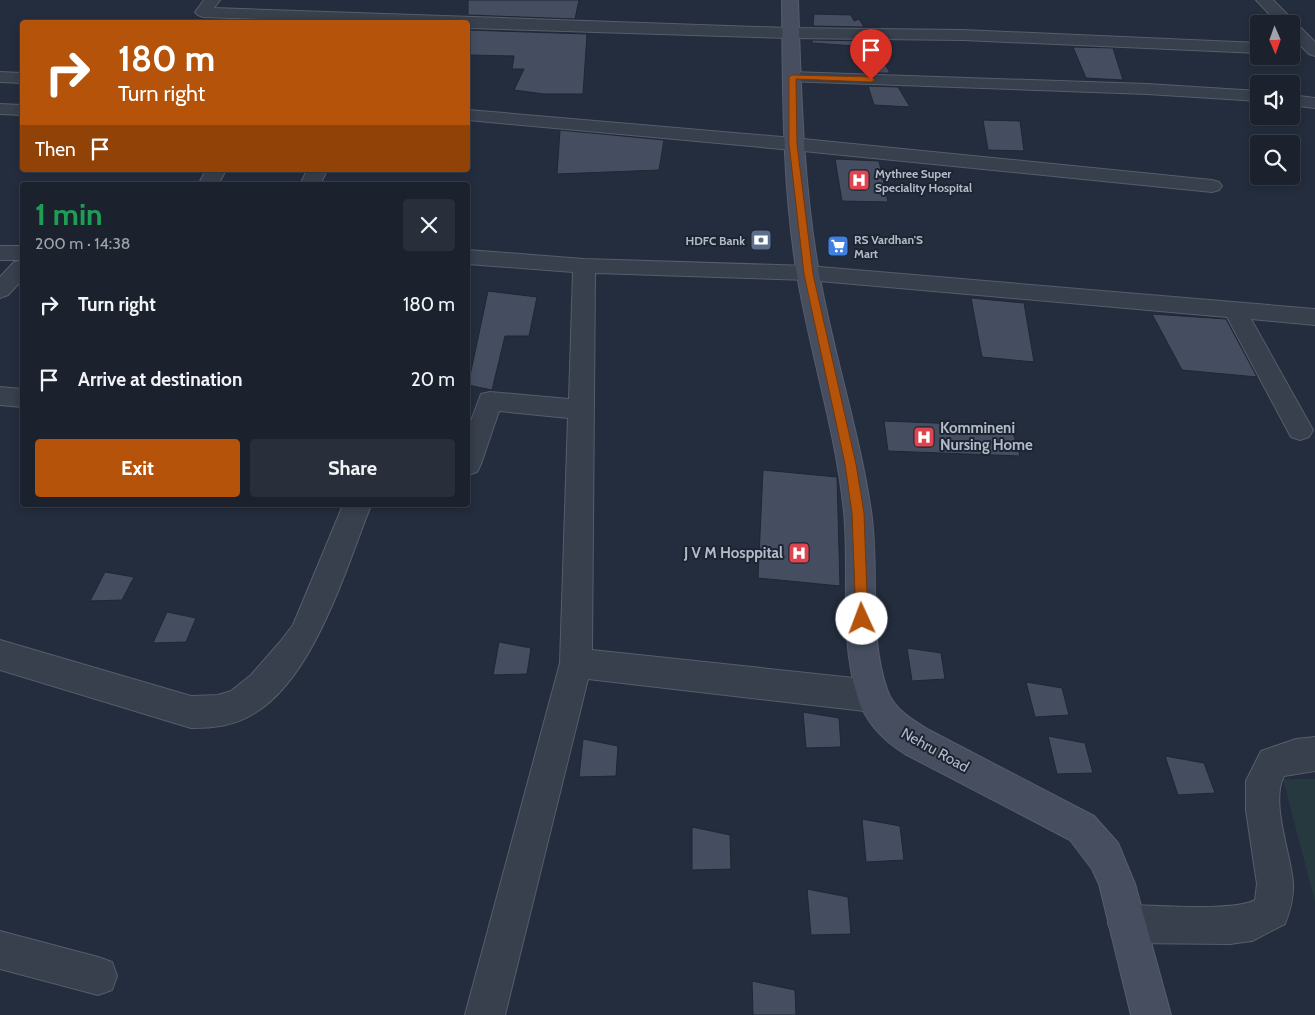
<!DOCTYPE html>
<meta charset="utf-8">
<style>
:root{--surface:#1b222e;--page:#282f3a;--text:#f1f3f6;--muted:#a0a4aa;--line:#393f4a;--accent:#b45309}
body{margin:0;font-family:Cabin,sans-serif;background:var(--page);color:var(--text);height:100vh;display:flex;flex-direction:column;font-size:19px;white-space:nowrap}
*{box-sizing:border-box;margin:0}
p{font-size:16px;color:var(--muted)}
.icon{flex:none;width:28px;height:28px;fill:none;stroke:currentColor;stroke-width:2;stroke-linecap:round;stroke-linejoin:round}
.map{position:relative;flex:1;overflow:hidden}
.sheet{position:absolute;left:20px;top:182px;width:450px;height:325px;display:flex;flex-direction:column;background:var(--surface);border-radius:5px;box-shadow:0 2px 8px #0003,0 0 0 1px var(--line)}
.sheet>*{flex:none}
.guide{position:absolute;left:20px;top:20px;width:450px;height:152px;border-radius:5px;box-shadow:0 2px 8px #0003,0 0 0 1px var(--line);background:#b45309;color:#fff;overflow:hidden}
.needle{width:32px;rotate:178deg}
.tools{position:absolute;left:1250px;top:15px;display:grid;gap:10px}
.tools a{display:grid;place-items:center;width:50px;height:50px;border-radius:5px;background:var(--surface);box-shadow:0 2px 8px #0003,0 0 0 1px var(--line);font-size:25px}
.pin{position:absolute;display:grid;place-items:center;width:42px;height:42px;color:#fff;margin:-51px -21px;border-radius:50% 50% 50% 0;rotate:-45deg;box-shadow:0 0 5px #0007}
.pin .icon{rotate:45deg}
.me{position:absolute;width:55px;margin:-28px;rotate:358deg;stroke-linejoin:round;filter:drop-shadow(0 0 4px #0008)}
.turn{display:flex;align-items:center;gap:18px;height:105px;padding:0 15px;font-size:22px}
.turn .icon{width:65px;height:65px;stroke-width:2.5}
.turn b{display:block;font-size:35px;line-height:42px}
.then{display:flex;align-items:center;height:48px;padding:0 15px;background:#0003;gap:10px;font-size:19px}
.round{display:grid;place-items:center;flex:none;width:52px;height:52px;border-radius:5px;background:var(--page)}
.head{display:flex;align-items:center;justify-content:space-between;height:85px;padding:0 15px}
h1{font-size:30px;font-weight:800;line-height:38px;color:#1e9e55}
.cta{display:flex;gap:10px;margin-top:auto;padding:10px 15px}
.cta a{flex:1;height:58px;border-radius:5px;background:var(--accent);color:#fff;font-size:20px;font-weight:800;line-height:58px;text-align:center}
.cta a+a{background:var(--page);color:var(--text)}
ul{padding:0;list-style:none}
li{display:flex;align-items:center;gap:15px;height:75px;padding:0 15px}
li div{flex:1}
li b{display:block;font-size:19px}
li em{font-style:normal}
.map>svg:first-child{display:block}
</style>
<div class="map">
<svg width="1315" height="1015" viewBox="0 0 1315 1015">
<rect width="100%" height="100%" fill="#242d3d"/>
<path fill="#26393e" d="M1283,779H1315V902Z"/>
<g fill="#454e61" stroke="#1f2634">
<path d="M468,0H579L575,19L468,15Z"/>
<path d="M814,14L851,15L854,21L859,19L864,27L813,26Z"/>
<path d="M468,30L587,34L583,94H544L514,90L524,69H512L514,56L468,55Z"/>
<path d="M812,40L872,41L890,73H863L855,46L812,43Z"/>
<path d="M1073,47L1113,48L1123,80L1086,78Z"/>
<path d="M868,86L898,87L910,107L874,105Z"/>
<path d="M983,120L1020,121L1024,151L988,150Z"/>
<path d="M560,130L664,140L659,170L557,174Z"/>
<path d="M835,159L879,161L888,202L842,201Z"/>
<path d="M488,291L537,297L529,336H505L492,390L468,385Z"/>
<path d="M971,298L1024,303L1034,362L982,357Z"/>
<path d="M1152,314L1226,319L1257,377L1182,370Z"/>
<path d="M884,421L1011,426L1020,456L888,451Z"/>
<path d="M763,470L837,477L840,586L758,578Z"/>
<path d="M105,572L134,577L122,600L90,601Z"/>
<path d="M167,612L196,618L186,642L153,643Z"/>
<path d="M499,642L531,648L527,674L493,675Z"/>
<path d="M907,648L941,653L945,679L912,681Z"/>
<path d="M1026,682L1062,688L1069,715L1035,717Z"/>
<path d="M803,712L839,718L841,747L806,748Z"/>
<path d="M1048,736L1085,743L1093,773L1057,774Z"/>
<path d="M583,739L618,746L616,776L579,777Z"/>
<path d="M1165,756L1204,763L1215,793L1178,795Z"/>
<path d="M862,819L900,826L904,860L866,862Z"/>
<path d="M692,827L730,835L731,869L692,870Z"/>
<path d="M807,889L848,897L851,934L811,935Z"/>
<path d="M752,981L795,990L796,1015H753Z"/>
</g>
<g fill="none" stroke-linecap="round" stroke-linejoin="round">
<g stroke="#565d6b" stroke-width="2">
<g id="minor">
<path d="M204,0H220L214,8L789,28L963,30L1259,43V53L963,40L789,38L468,28V22H356L203,17L198,15L195,12Z"/>
<path d="M1256,0H1273L1315,42V56L1309,54L1291,36V24H1279Z"/>
<path d="M0,72L22,73V83L0,82Z"/>
<path d="M792,72L1147,84L1259,91V101L1147,94L786,81L784,77L786,73Z"/>
<path d="M1291,95L1315,98V108L1291,105Z"/>
<path d="M0,104L22,105V115L0,114Z"/>
<path d="M468,110L793,138L1212,180L1219,182L1222,186L1219,190L1212,192L793,150L468,120Z"/>
<path d="M206,170H226L218,185H198Z"/>
<path d="M307,170H327L320,185H300Z"/>
<path d="M0,246H22V280L8,295L0,298V277L14,262L22,260H0Z"/>
<path d="M468,250L584,259L808,266L1315,309V325L1251,319L1313,430L1309,437L1300,440L1291,437L1227,317L808,280L595,273L592,650L873,680L884,685L889,696L884,707L873,712L588,679L505,1015H465L560,663L568,418L499,411L481,464L477,472L468,475V429L481,394L490,392L569,399L573,272L468,264Z"/>
<path d="M0,387L22,389V407L0,405Z"/>
<path d="M343,505H371C346,568 314,679 253,714C234,726 213,728 191,728L0,670V640L191,696L218,695L231,691L251,675L280,642L293,625Z"/>
<path d="M1315,737V771L1284,776C1270,802 1291,854 1293,883C1294,897 1290,911 1285,924L1252,941L1230,944L1127,943L1114,937L1108,924L1114,911L1127,905C1155,905 1233,912 1255,900L1257,884L1246,810V781L1261,751L1296,739Z"/>
<path d="M0,931L98,957L112,962L117,976L112,990L98,995L0,969Z"/>
</g>
</g>
<g stroke="#565d6b" stroke-width="2">
<path id="secondary" d="M782,0H798C801,91 803,183 819,273C833,353 859,430 871,511C880,570 867,635 888,692C895,710 914,721 929,730L1094,816L1118,843L1135,884L1171,1015H1131L1099,884L1092,869L1070,840L905,754C882,739 865,722 857,695C839,636 850,573 844,512C836,431 810,353 797,274C782,183 783,91 782,0Z"/>
</g>
<use href="#minor" fill="#383f4d" fill-rule="evenodd"/>
<use href="#secondary" fill="#464e60" fill-rule="evenodd"/>
</g>
<path fill="#b45309" stroke="#753606" d="M792,75L871,77L875,80L871,82L796,79L797,144L813,274L856,464L864,513L868,619L866,623L862,625L858,623L856,619L852,513L845,464L804,274L789,144V77Z"/>
<defs>
<g id="hospital-square" transform="scale(1.125)"><rect x="-9" y="-9" width="18" height="18" rx="4" fill="#e0444e" stroke="#1d2432"/><path d="M-5-5h3v3.5h4V-5h3V5h-3V1.5h-4V5h-3Z" fill="#fff"/></g>
<g id="bank-square" transform="scale(1.125)"><rect x="-9" y="-9" width="18" height="18" rx="4" fill="#5c6f8a" stroke="#1d2432"/><path d="M-6-4H6V4H-6ZM0-2.3a2.3 2.3 0 1 0 0 4.6a2.3 2.3 0 1 0 0-4.6Z" fill="#fff"/></g>
<g id="supermarket-square" transform="scale(1.125)"><rect x="-9" y="-9" width="18" height="18" rx="4" fill="#3f7fe0" stroke="#1d2432"/><path d="M-6-5.5h2.5l.6 2H6L4.5 2H-2.5L-4.4-4H-6ZM-1.5 3.2a1.3 1.3 0 1 0 .1 0ZM3 3.2a1.3 1.3 0 1 0 .1 0Z" fill="#fff"/></g>
</defs>
<g fill-rule="evenodd">
<use href="#hospital-square" x="859" y="180"/>
<use href="#bank-square" x="761" y="240"/>
<use href="#supermarket-square" x="838" y="246"/>
<use href="#hospital-square" x="924" y="437"/>
<use href="#hospital-square" x="799" y="553"/>
</g>
<g text-anchor="middle" dominant-baseline="central" stroke-width="4" stroke-linejoin="round" paint-order="stroke">
<g font-size="12" font-weight="bold" fill="#b3bac8" stroke="#1d2432" text-anchor="start">
<text x="875" y="173">Mythree Super<tspan x="875" dy="14">Speciality Hospital</tspan></text>
<text x="854" y="239">RS Vardhan'S<tspan x="854" dy="14">Mart</tspan></text>
<text x="745" y="240" text-anchor="end">HDFC Bank</text>
</g>
<g font-size="15" font-weight="bold" fill="#b3bac8" stroke="#1d2432" text-anchor="start">
<text x="940" y="428">Kommineni<tspan x="940" dy="17">Nursing Home</tspan></text>
<text x="783" y="553" text-anchor="end">J V M Hosppital</text>
</g>
<g font-size="15" fill="#b3bac8" stroke="#1d2432">
<text transform="translate(935 750) rotate(29)">Nehru Road</text>
</g>
</g>
</svg>
<div class="tools">
<a><svg class="needle" viewBox="-14 -14 28 28"><path d="M0-13l5 13h-10z" fill="#e53935"/><path d="M0 13l5-13h-10z" fill="#a0a4aa"/></svg></a>
<a><svg class="icon" aria-label="sound" viewBox="0 0 24 24"><path d="M4 9h4l5-4v14l-5-4H4zM17 9q2 3 0 6"/></svg></a>
<a><svg class="icon" aria-label="search" viewBox="0 0 24 24"><circle cx="10" cy="10" r="6"/><path d="M15 15l6 6"/></svg></a>
</div>
<div class="pin" style="left:871px;top:80px;background:#d93025"><svg class="icon" aria-label="arrive" viewBox="0 0 24 24"><path d="M6 21V4h12l-3 4 3 4H6"/></svg></div>
<svg class="me" style="left:862px;top:619px" viewBox="-20 -20 40 40"><circle r="19" fill="#fff"/><path d="M0-13L10 11 0 6-10 11z" fill="#b45309"/></svg>
<div class="guide">
<div class="turn"><svg class="icon" aria-label="right" viewBox="0 0 24 24"><path d="M7 20v-9h11M14 6l5 5-5 5"/></svg><div><b>180 m</b>Turn right</div></div>
<div class="then">Then<svg class="icon" aria-label="arrive" viewBox="0 0 24 24"><path d="M6 21V4h12l-3 4 3 4H6"/></svg></div>
</div>
<section class="sheet">
<div class="head"><div><h1>1 min</h1><p>200 m · 14:38</p></div><a class="round"><svg class="icon" aria-label="close" viewBox="0 0 24 24"><path d="M6 6l12 12M18 6L6 18"/></svg></a></div>
<ul>
<li><svg class="icon" aria-label="right" viewBox="0 0 24 24"><path d="M7 20v-9h11M14 6l5 5-5 5"/></svg><div><b>Turn right</b></div><em>180 m</em></li>
<li><svg class="icon" aria-label="arrive" viewBox="0 0 24 24"><path d="M6 21V4h12l-3 4 3 4H6"/></svg><div><b>Arrive at destination</b></div><em>20 m</em></li>
</ul>
<div class="cta"><a>Exit</a><a>Share</a></div>
</section>
</div>
